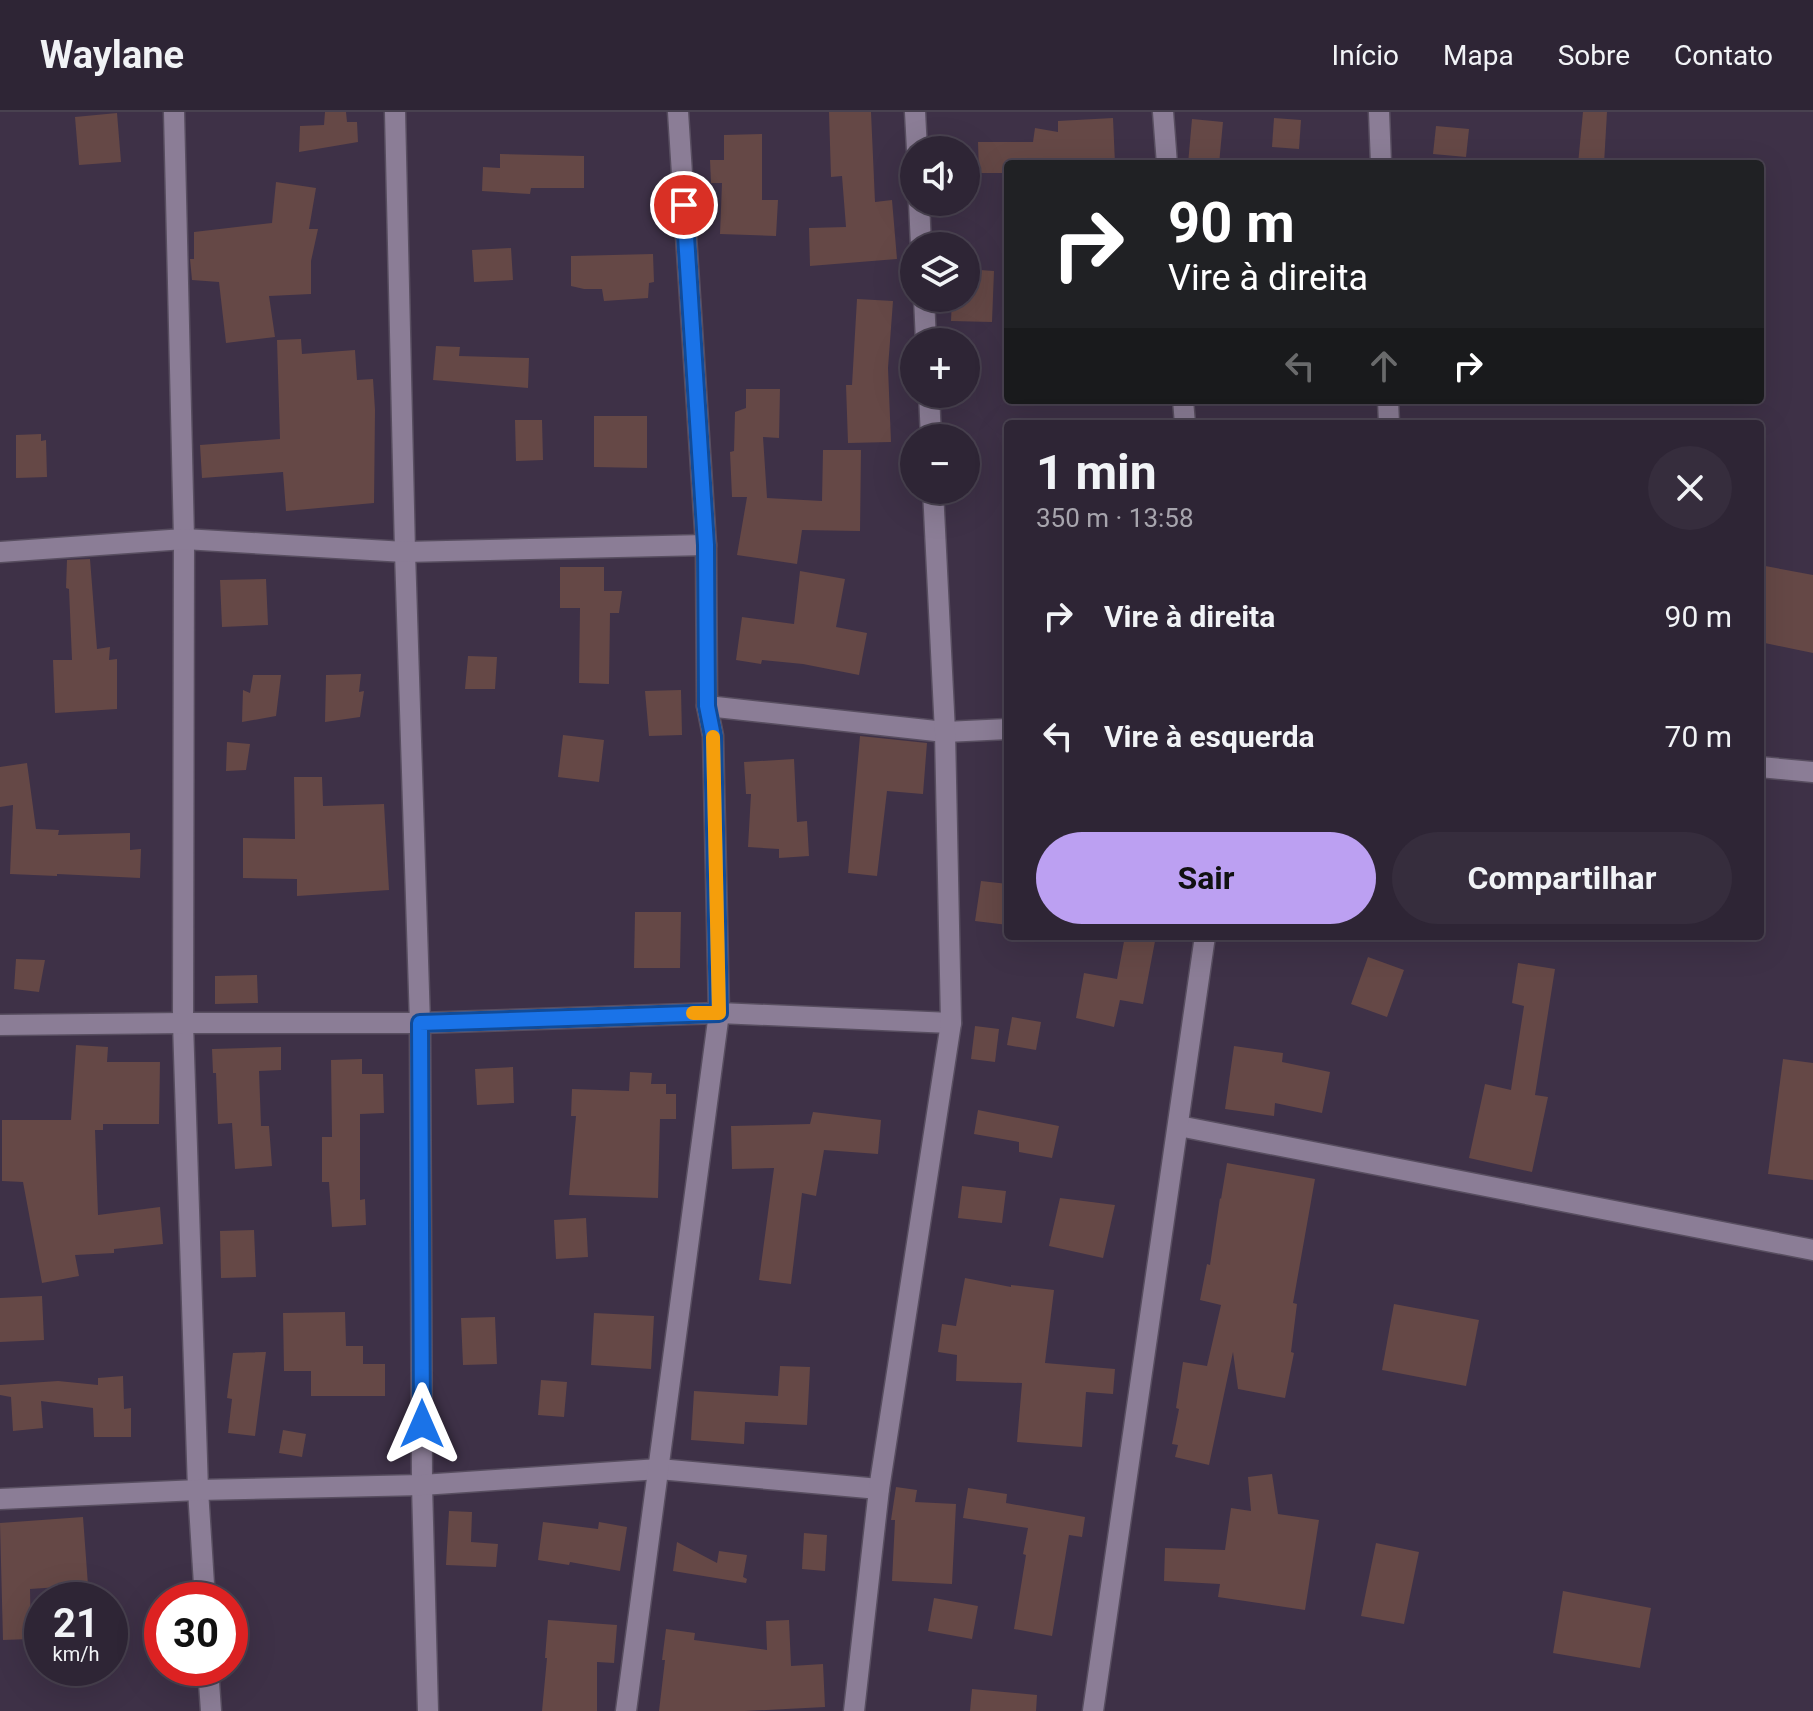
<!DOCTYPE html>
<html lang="pt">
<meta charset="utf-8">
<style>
:root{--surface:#2e2535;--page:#362d3d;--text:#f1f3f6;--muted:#a7a5ad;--line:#494250;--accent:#bca0f2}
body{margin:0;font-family:Roboto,sans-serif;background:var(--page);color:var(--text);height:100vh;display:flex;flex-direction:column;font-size:30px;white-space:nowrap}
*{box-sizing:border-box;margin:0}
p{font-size:26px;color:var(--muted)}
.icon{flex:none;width:44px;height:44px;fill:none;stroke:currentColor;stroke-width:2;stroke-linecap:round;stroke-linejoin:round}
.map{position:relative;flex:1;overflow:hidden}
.side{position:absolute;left:1004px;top:308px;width:760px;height:520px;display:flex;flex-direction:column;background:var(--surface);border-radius:8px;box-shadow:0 8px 32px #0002,0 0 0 2px var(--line)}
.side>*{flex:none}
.guide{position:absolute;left:1004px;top:48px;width:760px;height:244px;border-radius:8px;box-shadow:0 8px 32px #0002,0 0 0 2px var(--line);background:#202124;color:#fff;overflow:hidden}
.tools{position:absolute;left:900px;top:24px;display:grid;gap:16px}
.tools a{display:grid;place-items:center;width:80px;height:80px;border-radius:50%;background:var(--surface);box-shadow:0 8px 32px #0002,0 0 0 2px var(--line);font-size:40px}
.speed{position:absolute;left:24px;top:1470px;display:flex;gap:16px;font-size:40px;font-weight:700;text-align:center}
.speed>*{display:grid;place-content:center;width:104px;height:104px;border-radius:50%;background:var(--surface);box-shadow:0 8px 32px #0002,0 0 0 2px var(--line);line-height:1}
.speed small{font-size:20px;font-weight:400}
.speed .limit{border:12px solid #d22;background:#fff;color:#111}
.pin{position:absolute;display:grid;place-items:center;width:68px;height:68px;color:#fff;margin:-34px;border:4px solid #fff;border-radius:50%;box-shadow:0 2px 8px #0007}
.me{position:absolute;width:88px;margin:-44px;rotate:0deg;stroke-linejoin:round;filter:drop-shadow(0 0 6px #0008)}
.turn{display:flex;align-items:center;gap:28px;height:168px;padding:0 32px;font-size:36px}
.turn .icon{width:104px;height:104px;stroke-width:2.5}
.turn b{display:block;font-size:56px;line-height:68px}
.lanes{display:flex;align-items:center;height:76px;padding:0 32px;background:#0003;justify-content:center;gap:40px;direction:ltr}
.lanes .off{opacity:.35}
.round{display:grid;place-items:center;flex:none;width:84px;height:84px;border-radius:42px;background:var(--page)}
.head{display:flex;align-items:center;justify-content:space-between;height:136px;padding:0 32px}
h1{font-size:48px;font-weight:700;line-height:60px}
.action{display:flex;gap:16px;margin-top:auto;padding:16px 32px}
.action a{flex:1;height:92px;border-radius:48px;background:var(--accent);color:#111;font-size:32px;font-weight:700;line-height:92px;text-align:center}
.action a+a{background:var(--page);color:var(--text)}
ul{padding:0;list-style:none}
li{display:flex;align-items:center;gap:24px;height:120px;padding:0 32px}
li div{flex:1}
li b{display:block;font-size:30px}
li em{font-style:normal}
header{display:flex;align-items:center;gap:48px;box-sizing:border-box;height:112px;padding:0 40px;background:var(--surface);border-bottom:2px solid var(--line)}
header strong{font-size:38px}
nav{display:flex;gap:44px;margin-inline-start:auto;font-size:28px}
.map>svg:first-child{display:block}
</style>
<header>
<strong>Waylane</strong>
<nav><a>Início</a><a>Mapa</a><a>Sobre</a><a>Contato</a></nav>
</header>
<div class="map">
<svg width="1813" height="1599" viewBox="0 0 1813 1599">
<rect width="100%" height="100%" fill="#3e3147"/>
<g fill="#654846">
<path d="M325,0H346L347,10H357L358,30L299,40L300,14L324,13Z"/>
<path d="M829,0H871L875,90L892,88L897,147L810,154L809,116L846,115L842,64L831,65Z"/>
<path d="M1583,0H1607L1604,52H1578Z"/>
<path d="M117,1L121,50L79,53L75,5Z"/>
<path d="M1113,6L1115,52H1008V61H979L978,30H1033L1035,16L1058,20V9Z"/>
<path d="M1274,6L1301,8L1299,37L1272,35Z"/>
<path d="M1192,7L1223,10L1219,52H1188Z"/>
<path d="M1436,14L1469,17L1466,45L1433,42Z"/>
<path d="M762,22V88H778L776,124L720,122L722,71H711L710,48H724V23Z"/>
<path d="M500,42L584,44V76H531L530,82L482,79L483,55L500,56Z"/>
<path d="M276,70L316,76L309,117H318L311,149V182L269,184L275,225L226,231L219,170L192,168L190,147H194V120L272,111Z"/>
<path d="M511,136L513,168L474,170L472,138Z"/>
<path d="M653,142L654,170L649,171L648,186L604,189L602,177H584L571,174V144Z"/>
<path d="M966,157L994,159L992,210L951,209L952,186H966Z"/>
<path d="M857,187L893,189L888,256L891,330L848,331L846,273H852Z"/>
<path d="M301,227L302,242L355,238L357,268L373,267L375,298L374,391L286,399L283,360L202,366L200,333L280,327L277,228Z"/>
<path d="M436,234L460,235L459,244L529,246L528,276L433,268Z"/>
<path d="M746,277H780L779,326L763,325L767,386L822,389L823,338H861L860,419L802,418L797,452L737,443L747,385H732L730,340L734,339L735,300L746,296Z"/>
<path d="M594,304H647V356L594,355Z"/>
<path d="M515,308H542L543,348L516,349Z"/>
<path d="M41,322V329L46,328L47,365L16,366V323Z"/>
<path d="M90,447L97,537L110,535L109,548L117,547V597L55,601L53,548H72L69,477L66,476L67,448Z"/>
<path d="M1760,453L1813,463V541L1760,530Z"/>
<path d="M560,455H604V479H622L619,501H610L609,572L579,571L580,496H560Z"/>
<path d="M800,459L845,467L836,515L867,521L859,563L803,552L762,548L761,552L736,548L742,505L794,512Z"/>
<path d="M266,467L268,513L222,515L220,468Z"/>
<path d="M468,544L497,545L495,577H465Z"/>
<path d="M361,562L359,580L364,579L360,605L325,610L326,563Z"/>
<path d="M253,563H281L276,604L242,610L243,578L250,581Z"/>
<path d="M681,578L682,623L649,624L645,579Z"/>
<path d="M563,623L604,628L599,670L558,665Z"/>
<path d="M860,624L927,631L923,682L887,679L877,764L848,761Z"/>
<path d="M227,630L250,632L246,658L226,659Z"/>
<path d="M794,647L797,710L807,709L809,744L779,746V737L748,735L751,682H746L744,650Z"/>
<path d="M27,651L36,717L59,718L58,723L130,721V738L141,737L140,766L57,762V764L10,762L13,693L0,695V655Z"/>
<path d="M294,665H322L323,694L384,692L389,778L297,784V767L243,766V726L295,727Z"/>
<path d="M981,769L1008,772V813L975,809Z"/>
<path d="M635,800H681L680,856H634Z"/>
<path d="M1125,824H1156L1143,892L1120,888L1114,915L1076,906L1084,861L1117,867Z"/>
<path d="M1368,845L1404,858L1387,905L1351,892Z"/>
<path d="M16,847L45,848L39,880L14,877Z"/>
<path d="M1518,851L1555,857L1535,983L1548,985L1532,1060L1469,1046L1485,972L1511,978L1524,894L1512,891Z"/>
<path d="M257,863L258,891L215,892V864Z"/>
<path d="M1012,905L1041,910L1036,938L1007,933Z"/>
<path d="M975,914L999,917L995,950L971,947Z"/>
<path d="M76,933L108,935L107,950H160L159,1012H103V1018H95L98,1103L160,1095L163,1132L114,1137V1141L75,1143L79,1164L42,1171L23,1070L2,1069V1008H71Z"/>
<path d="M1234,934L1283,941L1282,950L1330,960L1322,1001L1275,991L1274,1004L1225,997Z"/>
<path d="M281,935V958L259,959L261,1014H269L272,1054L235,1057L232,1011L218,1012L216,961H213L212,937Z"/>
<path d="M362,947V962H383L384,1001L360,1002V1088L365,1087L366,1113L332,1115L329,1070H322V1025H332L331,948Z"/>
<path d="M1783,947L1813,951V1068L1768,1062Z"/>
<path d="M513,955L514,991L477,993L475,957Z"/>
<path d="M630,960L652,961L651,972H666V982H676V1007H660L658,1086L569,1083L576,1004H571L572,977L629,979Z"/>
<path d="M978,998L1059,1014L1052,1046L1019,1040V1030L974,1022Z"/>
<path d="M813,1000L881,1008L878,1042L824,1038L816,1084L802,1081L791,1172L759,1168L774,1056L732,1057L731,1014L810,1012Z"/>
<path d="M1227,1051L1315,1067L1293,1191L1297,1192L1291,1240L1294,1241L1285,1286L1238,1277L1233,1240L1209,1353L1175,1345L1178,1333L1172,1332L1179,1297L1176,1296L1183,1250L1207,1254L1221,1193L1200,1188L1207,1152L1210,1153L1220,1086L1221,1087Z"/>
<path d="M962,1074L1006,1079L1002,1111L958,1106Z"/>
<path d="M1060,1086L1115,1093L1103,1146L1049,1134Z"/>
<path d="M586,1106L588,1145L556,1147L554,1108Z"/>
<path d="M254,1118L256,1165L221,1166L220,1119Z"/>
<path d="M965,1166L1011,1175V1173L1054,1178L1045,1251L1115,1257L1113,1282L1086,1280L1082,1335L1017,1330L1022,1271L956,1269L957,1243L938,1240L942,1212L956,1214Z"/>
<path d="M42,1184L44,1228L0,1230V1186Z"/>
<path d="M1394,1192L1479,1208L1466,1274L1382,1258Z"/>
<path d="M345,1200L346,1234H363V1252H385V1284H311V1259H284L283,1201Z"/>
<path d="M594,1201L654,1204L651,1257L591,1253Z"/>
<path d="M495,1205L497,1252L463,1253L461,1206Z"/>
<path d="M266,1240L255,1324L228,1321L232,1287L227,1286L233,1241Z"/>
<path d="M780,1254L810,1255L807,1313L745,1310L744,1332L691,1328L694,1279L778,1284Z"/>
<path d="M123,1264L124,1297L131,1296V1325H94L93,1296L41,1289L43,1316L13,1319L11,1285L0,1283V1273L58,1269L98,1273V1266Z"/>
<path d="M541,1268L567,1270L564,1305L538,1303Z"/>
<path d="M283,1318L306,1322L302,1345L279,1341Z"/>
<path d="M1272,1362L1278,1402L1319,1408L1305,1498L1218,1485L1220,1472L1164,1469L1165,1436L1225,1438L1231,1396L1251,1399L1248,1365Z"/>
<path d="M896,1375L917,1378L915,1390L956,1392L952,1472L892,1469L895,1408H891Z"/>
<path d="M968,1376L1007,1382L1006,1391L1085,1405L1082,1425L1069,1423L1052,1524L1014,1517L1026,1443L1023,1442L1028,1416L963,1406Z"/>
<path d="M449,1399L472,1400L471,1430L498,1432L496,1455L446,1453Z"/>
<path d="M83,1405L88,1473L30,1477L31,1527L3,1528L0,1411Z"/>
<path d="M543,1410L598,1417L599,1410L627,1415L620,1459L570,1450L569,1453L538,1448Z"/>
<path d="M804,1421L827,1423L825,1459L802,1457Z"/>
<path d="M677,1430L717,1451L719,1439L747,1443L743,1465L747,1467L746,1471L673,1459Z"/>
<path d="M1376,1431L1419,1440L1404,1512L1361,1504Z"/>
<path d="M1563,1479L1651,1496L1640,1556L1553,1541Z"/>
<path d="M934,1486L978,1494L972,1527L928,1519Z"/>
<path d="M548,1508L617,1513L614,1551L597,1550V1599H542L547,1546H545Z"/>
<path d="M789,1508L791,1554L823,1552L825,1595L745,1599H659L665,1548H662L666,1517L695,1521L694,1528L767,1538L766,1509Z"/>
<path d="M972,1577L1037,1583L1036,1599H970Z"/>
</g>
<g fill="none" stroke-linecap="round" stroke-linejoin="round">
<g stroke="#584e60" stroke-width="23">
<g id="street">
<path d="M174,0L184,427L183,911L198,1378L205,1488"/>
<path d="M395,0L405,440L420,911L422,1373L428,1599"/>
<path d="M915,0L917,38"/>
<path d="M1163,0L1167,52"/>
<path d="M1379,0L1381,52"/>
<path d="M919,90L921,134"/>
<path d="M924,186L926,230"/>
<path d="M929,282L931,326"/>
<path d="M1183,288L1185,312"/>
<path d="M1388,288L1389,312"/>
<path d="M0,440L184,427L405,440L706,433"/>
<path d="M707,594L945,620L1008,617"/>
<path d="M1760,655L1813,660"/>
<path d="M0,913L183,911H420L719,901L951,911"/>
<path d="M1179,1014L1813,1138"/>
<path d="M0,1387L198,1378L422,1373L659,1357L879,1377"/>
<path d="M208,1556L211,1599"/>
<path d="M626,1599L719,901L713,624L707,594L706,433L678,0"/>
<path d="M854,1599L879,1377L951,911L945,620L933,378"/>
<path d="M1093,1599L1205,824"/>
</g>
</g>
<use href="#street" stroke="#8b7d96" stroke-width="20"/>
</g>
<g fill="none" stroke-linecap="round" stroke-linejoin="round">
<g stroke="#114b97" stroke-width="20">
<path id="route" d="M422,1312L420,911L719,901L713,624L707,594L706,433L684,93"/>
</g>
<use href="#route" stroke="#1a73e8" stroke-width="14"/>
<path stroke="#f59e0b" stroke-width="14" d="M693,901H719L713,625"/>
</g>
</svg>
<div class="tools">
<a><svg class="icon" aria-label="sound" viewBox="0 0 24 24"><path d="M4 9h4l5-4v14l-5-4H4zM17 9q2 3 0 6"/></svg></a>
<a><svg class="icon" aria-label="layers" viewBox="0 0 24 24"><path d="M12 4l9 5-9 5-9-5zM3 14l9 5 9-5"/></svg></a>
<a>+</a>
<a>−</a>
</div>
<div class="speed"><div>21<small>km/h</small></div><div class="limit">30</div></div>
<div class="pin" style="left:684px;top:93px;background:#d93025"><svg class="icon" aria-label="arrive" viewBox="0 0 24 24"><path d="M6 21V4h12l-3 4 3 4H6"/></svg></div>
<svg class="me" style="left:422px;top:1312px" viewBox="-20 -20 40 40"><path d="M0-17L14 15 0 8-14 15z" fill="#1a73e8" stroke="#fff" stroke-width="4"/></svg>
<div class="guide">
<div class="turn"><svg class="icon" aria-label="right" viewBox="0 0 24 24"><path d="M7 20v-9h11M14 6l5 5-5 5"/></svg><div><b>90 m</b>Vire à direita</div></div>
<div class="lanes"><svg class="icon off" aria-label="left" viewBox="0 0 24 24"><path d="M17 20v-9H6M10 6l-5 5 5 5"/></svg><svg class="icon off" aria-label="ahead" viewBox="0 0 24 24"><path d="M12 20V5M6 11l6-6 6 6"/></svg><svg class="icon" aria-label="right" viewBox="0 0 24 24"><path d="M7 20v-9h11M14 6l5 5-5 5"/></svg></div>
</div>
<section class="side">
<div class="head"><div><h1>1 min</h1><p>350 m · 13:58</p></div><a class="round"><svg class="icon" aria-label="close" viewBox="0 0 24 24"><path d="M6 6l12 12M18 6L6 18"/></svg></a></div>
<ul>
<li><svg class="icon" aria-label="right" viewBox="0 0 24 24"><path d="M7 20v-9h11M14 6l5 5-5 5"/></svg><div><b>Vire à direita</b></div><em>90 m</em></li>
<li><svg class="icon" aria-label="left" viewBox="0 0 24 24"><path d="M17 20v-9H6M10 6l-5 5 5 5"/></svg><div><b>Vire à esquerda</b></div><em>70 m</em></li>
</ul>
<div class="action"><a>Sair</a><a>Compartilhar</a></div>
</section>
</div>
